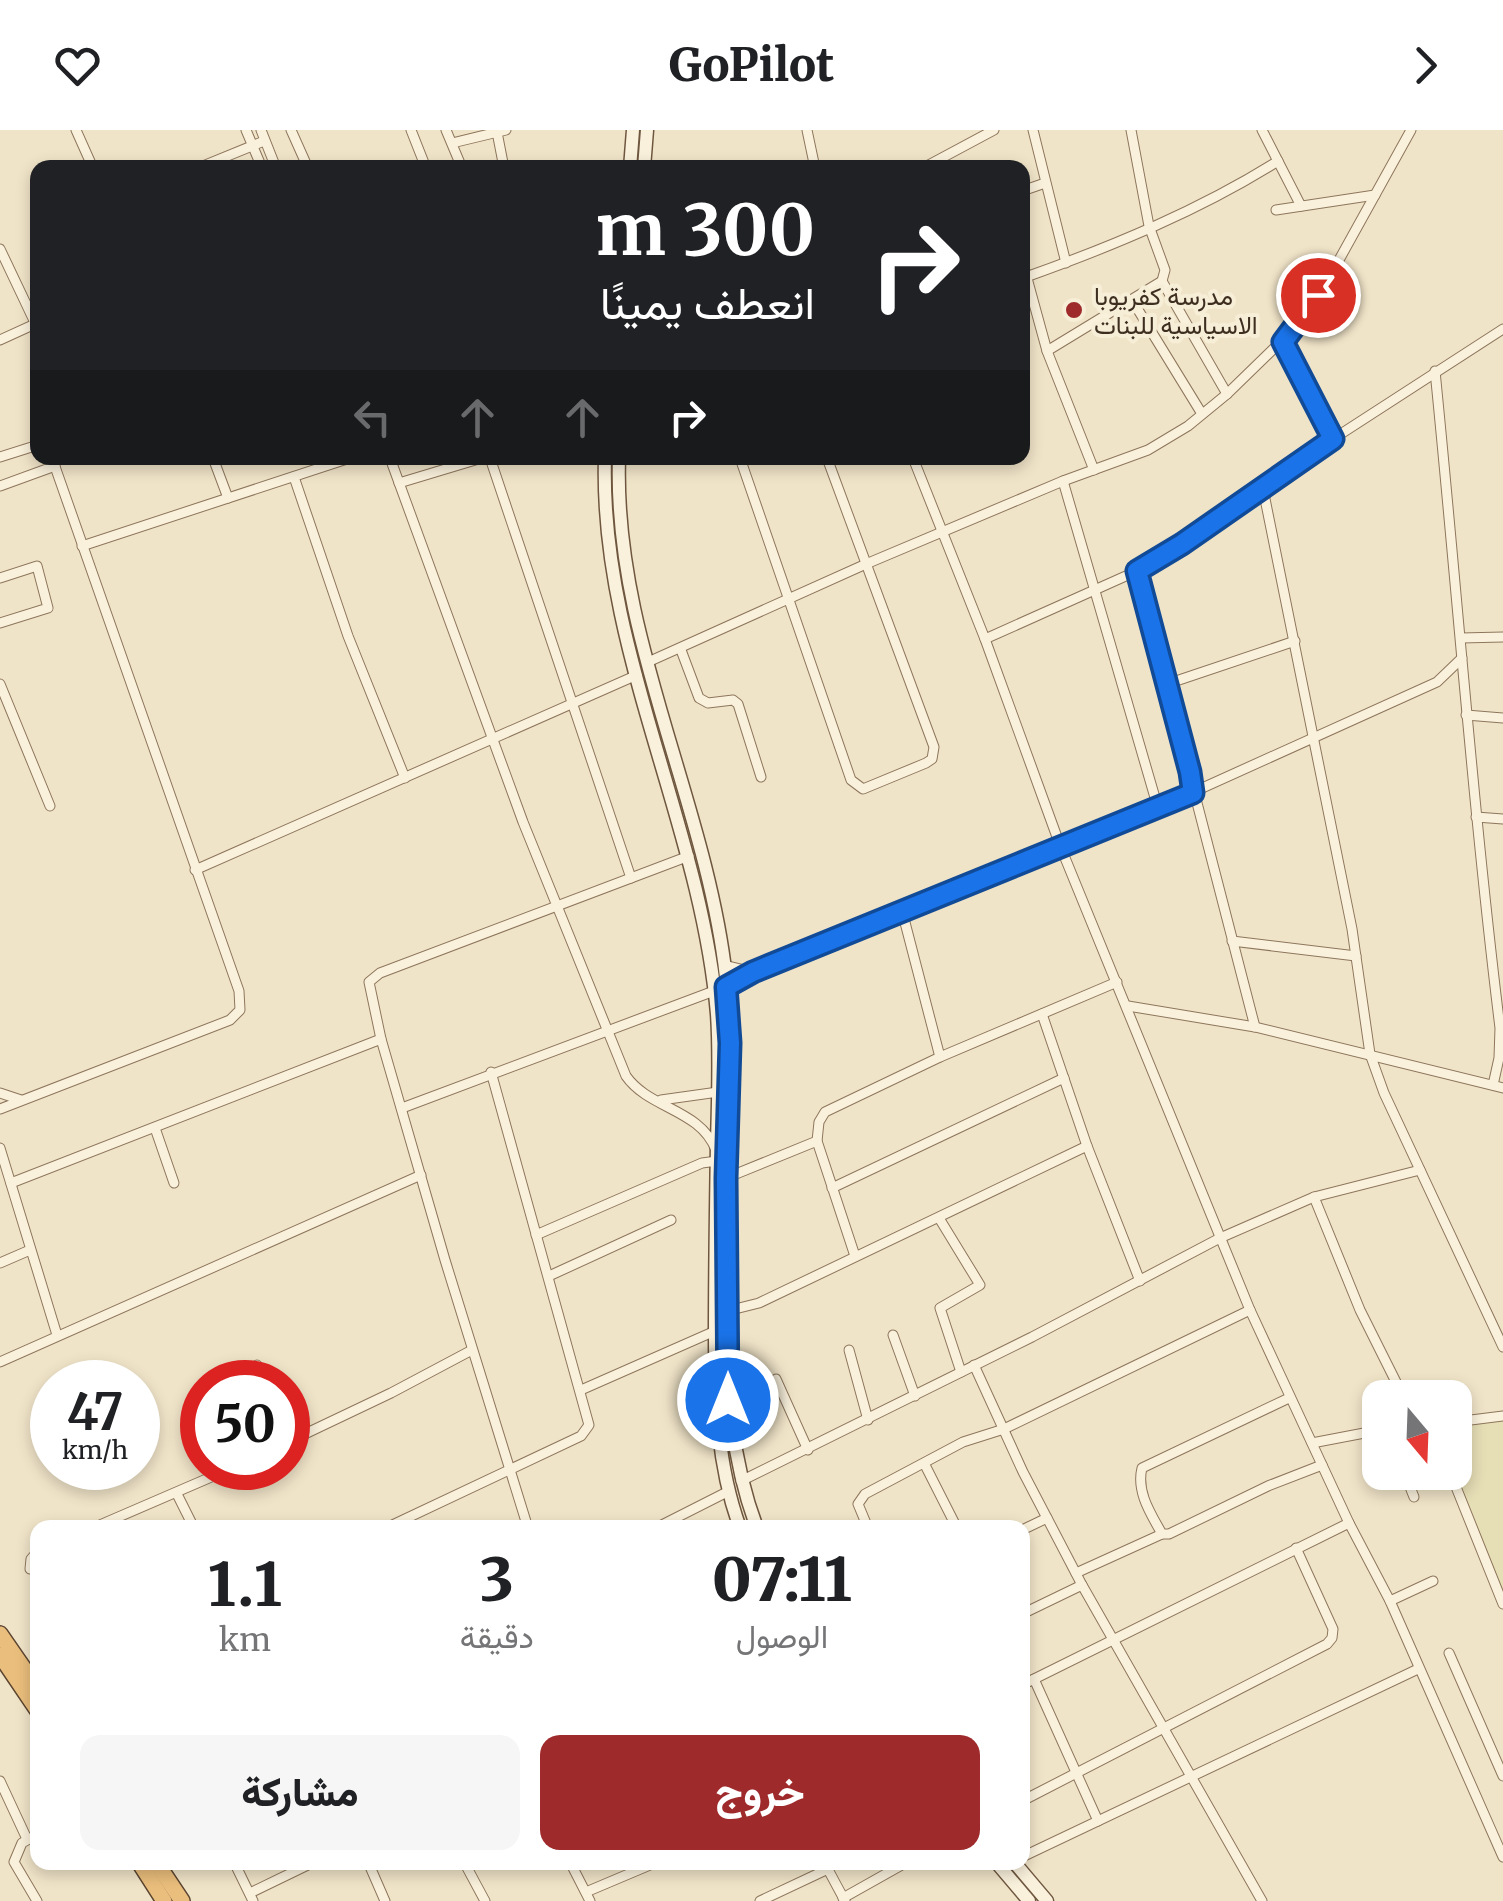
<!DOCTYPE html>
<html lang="ar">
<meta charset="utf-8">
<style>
:root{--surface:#fff;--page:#f6f6f6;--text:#202124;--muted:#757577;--accent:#9e2a2b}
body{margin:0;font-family:Merriweather,Vazirmatn,serif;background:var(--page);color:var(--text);direction:rtl;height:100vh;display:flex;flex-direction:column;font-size:38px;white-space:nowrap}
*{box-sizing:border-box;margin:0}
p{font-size:32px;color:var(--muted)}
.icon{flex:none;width:55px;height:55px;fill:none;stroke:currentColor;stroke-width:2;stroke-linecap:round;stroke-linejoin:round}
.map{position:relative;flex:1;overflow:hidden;direction:ltr}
.side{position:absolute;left:30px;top:1390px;width:1000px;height:350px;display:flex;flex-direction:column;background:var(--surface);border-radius:20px;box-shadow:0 5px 15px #0003;direction:rtl}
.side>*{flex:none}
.top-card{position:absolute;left:30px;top:30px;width:1000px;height:305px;border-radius:20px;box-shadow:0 5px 15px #0003;direction:rtl;background:#202124;color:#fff;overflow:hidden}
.needle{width:65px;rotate:161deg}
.fabs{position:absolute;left:1362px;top:1250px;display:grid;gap:20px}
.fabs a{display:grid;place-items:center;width:110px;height:110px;border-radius:20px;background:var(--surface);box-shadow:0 5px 15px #0003;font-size:50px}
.speed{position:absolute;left:30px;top:1230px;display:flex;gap:20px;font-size:50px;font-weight:700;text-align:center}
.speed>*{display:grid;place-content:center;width:130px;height:130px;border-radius:50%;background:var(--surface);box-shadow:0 5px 15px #0003;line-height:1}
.speed small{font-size:25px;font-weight:400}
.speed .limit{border:15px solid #d22;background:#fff;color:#111}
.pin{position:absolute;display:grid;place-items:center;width:85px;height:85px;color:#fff;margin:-42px;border:5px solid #fff;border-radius:50%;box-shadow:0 2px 10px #0007}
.me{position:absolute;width:110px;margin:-55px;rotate:0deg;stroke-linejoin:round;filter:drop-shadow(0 0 8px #0008)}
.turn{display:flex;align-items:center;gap:35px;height:210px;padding:0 50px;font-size:45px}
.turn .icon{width:130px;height:130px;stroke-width:2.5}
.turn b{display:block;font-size:70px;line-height:85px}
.lanes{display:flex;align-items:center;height:95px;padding:0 50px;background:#0003;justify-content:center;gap:50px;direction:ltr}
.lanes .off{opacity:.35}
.eta{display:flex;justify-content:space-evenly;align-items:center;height:170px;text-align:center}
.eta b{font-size:60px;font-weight:800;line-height:70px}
.action{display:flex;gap:20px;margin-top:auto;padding:20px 50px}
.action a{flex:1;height:115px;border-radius:20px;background:var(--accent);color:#fff;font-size:40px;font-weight:800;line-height:115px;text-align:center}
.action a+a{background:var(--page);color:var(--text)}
header{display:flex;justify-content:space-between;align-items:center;height:130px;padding:0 50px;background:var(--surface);font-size:45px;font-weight:800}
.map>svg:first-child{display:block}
</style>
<header><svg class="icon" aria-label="forward" viewBox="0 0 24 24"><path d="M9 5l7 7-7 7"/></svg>GoPilot<svg class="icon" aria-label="heart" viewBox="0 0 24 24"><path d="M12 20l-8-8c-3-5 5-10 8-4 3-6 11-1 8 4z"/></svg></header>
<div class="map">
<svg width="1503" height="1771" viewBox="0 0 1503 1771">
<rect width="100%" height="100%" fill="#f0e4c8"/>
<path fill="#e6deb5" d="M1503,1287V1468L1497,1471L1448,1343L1455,1342V1292Z"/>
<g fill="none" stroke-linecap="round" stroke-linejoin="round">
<g stroke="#8d765c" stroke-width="11">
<g id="minor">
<path d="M76,0L93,38"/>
<path d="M246,0L262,38"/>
<path d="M261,0L276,38"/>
<path d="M291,0L308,38"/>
<path d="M411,0L426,38"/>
<path d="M446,0L462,38"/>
<path d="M807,0L815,38"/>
<path d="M1033,0L1066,133"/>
<path d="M1131,0L1149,96L1165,140L1162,151L1227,264"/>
<path d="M1262,0L1301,76"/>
<path d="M497,2L504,38"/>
<path d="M452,13L506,0"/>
<path d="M198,38L264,11"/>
<path d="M923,38L994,0"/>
<path d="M1022,61L1045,53"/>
<path d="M1276,80L1375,65"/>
<path d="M0,119L38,199"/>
<path d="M1022,130L1047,221L1094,340"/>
<path d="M1026,147C1113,116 1200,80 1278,31"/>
<path d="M1132,170L1202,284"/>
<path d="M0,210L35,194"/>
<path d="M1283,211L1333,309"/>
<path d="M1047,221L1162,151"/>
<path d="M1435,241C1457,460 1473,679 1500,898L1499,928L1493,955"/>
<path d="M0,327L38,315"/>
<path d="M213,328L228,368"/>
<path d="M390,328L523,692L626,946C649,979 700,979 716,1020"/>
<path d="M490,328L631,748"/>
<path d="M740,328L851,650L863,659L926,633L932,629L934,617L827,328"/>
<path d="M913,328L985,509L1061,718L1250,1180L1349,1393L1390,1471L1503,1727"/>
<path d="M294,347L348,506L405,648"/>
<path d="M1063,351L1158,678"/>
<path d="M399,353L482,328"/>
<path d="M0,356L55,336"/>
<path d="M1263,359L1352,799L1370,924L1384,963L1503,1217"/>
<path d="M82,416L350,328"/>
<path d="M1137,441L1255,897"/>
<path d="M0,448L37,436L48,478L0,493"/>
<path d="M1461,508L1503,507"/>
<path d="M985,509L1137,441L1181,414L1333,309L1503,199"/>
<path d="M681,520L699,568L708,573L733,570L738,574L761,647"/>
<path d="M648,532L866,434L1063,351L1148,320L1188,296L1227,264L1298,195L1329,148L1411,0"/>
<path d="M0,554L50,676"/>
<path d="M1167,554L1295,511"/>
<path d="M1466,585L1503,588"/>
<path d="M1476,687L1503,689"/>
<path d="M195,740L637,545"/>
<path d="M902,781L940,927"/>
<path d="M1232,811L1356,826"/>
<path d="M724,835L753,842"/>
<path d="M727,857L753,842L1158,678L1437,552L1462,528"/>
<path d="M1128,876L1255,897L1503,958"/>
<path d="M1042,884L1087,1016L1140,1151"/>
<path d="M0,963L21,970"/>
<path d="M661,970L718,962"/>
<path d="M402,978L714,861"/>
<path d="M0,979L230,890L240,880L239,861L52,328"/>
<path d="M155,998L174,1053"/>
<path d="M0,1018L57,1205"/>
<path d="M726,1048L817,1011"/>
<path d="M11,1053L381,909"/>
<path d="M832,1058L1064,948"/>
<path d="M1314,1067L1360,1180L1404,1268"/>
<path d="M939,1088L980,1155L940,1178L961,1242"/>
<path d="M536,1105L702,1033L717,1031"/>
<path d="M855,1126L817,1011L819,992L825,982L940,927L1117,852"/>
<path d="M0,1133L30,1120"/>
<path d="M549,1146L671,1090"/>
<path d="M727,1181L759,1173L1087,1016"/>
<path d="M893,1205L915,1266"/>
<path d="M849,1220L868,1290"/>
<path d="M0,1232L421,1045"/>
<path d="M257,1235L264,1252"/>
<path d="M974,1235L1023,1342L1082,1455L1262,1771"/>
<path d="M776,1249L808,1320"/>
<path d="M581,1260L715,1201"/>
<path d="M1289,1268L1142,1338C1136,1362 1151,1384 1162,1404H1169L1268,1356L1322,1335"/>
<path d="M1455,1292L1503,1286"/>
<path d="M288,1312L391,1263L472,1220"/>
<path d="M1312,1313L1380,1300"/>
<path d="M925,1335L957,1398"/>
<path d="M1404,1342L1414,1367"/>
<path d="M1450,1342L1503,1474"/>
<path d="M741,1351L1032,1207L1220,1108L1314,1067L1420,1040"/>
<path d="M177,1364L194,1398"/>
<path d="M93,1398L232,1338"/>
<path d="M386,1398L581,1306L589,1295L491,942"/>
<path d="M528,1398L445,1130L381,909L369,852L380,843L689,726"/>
<path d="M656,1398L729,1361"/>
<path d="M868,1398L858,1374L865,1364L963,1312L1004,1299L1250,1180"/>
<path d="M1022,1400L1047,1388"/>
<path d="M30,1439L31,1429L38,1421"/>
<path d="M1076,1443L1162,1404"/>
<path d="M1390,1471L1433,1451"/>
<path d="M1022,1484L1082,1455"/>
<path d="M1449,1523L1503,1646"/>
<path d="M1034,1549L1098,1691"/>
<path d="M1022,1555L1349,1393"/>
<path d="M0,1651L27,1709"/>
<path d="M1022,1671L1327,1514L1332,1508L1333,1499L1296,1418"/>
<path d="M1022,1727L1418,1539"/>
<path d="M234,1732L253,1771"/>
<path d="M368,1732L385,1771"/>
<path d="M464,1732L485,1771"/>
<path d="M570,1732L590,1771"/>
<path d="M824,1732L845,1771"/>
<path d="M586,1762L657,1732"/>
<path d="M250,1763L314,1732"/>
<path d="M843,1768L907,1732"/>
<path d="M37,1771L14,1732L22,1713L38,1704"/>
<path d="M760,1771L828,1739"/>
</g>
</g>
<g stroke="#6f573f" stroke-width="15">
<g id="secondary">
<path d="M630,38L633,0"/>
<path d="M644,38L647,0"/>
<path d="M605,328C599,518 701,694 717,884C720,926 718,970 717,1013C716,1076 715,1140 715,1203C715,1269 717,1335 740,1398"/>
<path d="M619,328C613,507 706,670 726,847C733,912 729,978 727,1044C725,1092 726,1140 727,1188C727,1260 731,1329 757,1398"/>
<path d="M996,1732L1029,1771"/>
<path d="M1014,1732L1047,1771"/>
</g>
</g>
<g stroke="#5b4430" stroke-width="18">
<g id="trunk">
<path d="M0,1504L38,1559"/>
<path d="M0,1525L38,1581"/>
<path d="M139,1732L164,1771"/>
<path d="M156,1732L182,1771"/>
</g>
</g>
<use href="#minor" stroke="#faf1dc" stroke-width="9"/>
<use href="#secondary" stroke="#faf1dc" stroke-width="12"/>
<use href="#trunk" stroke="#eabe7c" stroke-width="15"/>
</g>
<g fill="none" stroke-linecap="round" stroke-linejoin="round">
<g stroke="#114b97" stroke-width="25">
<path id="route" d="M728,1270L726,1048L730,913L726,857L753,842L1193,663L1190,642L1137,441L1182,414L1333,309L1283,212L1318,165"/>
</g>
<use href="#route" stroke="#1a73e8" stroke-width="18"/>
</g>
<circle fill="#9e2a2b" stroke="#f7eed8" stroke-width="4" cx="1074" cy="180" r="10"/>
<g text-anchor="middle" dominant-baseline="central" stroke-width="8" stroke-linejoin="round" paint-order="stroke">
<g font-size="25" fill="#3d2e20" stroke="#f7eed8" text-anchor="start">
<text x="1094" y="166">مدرسة كفريوبا<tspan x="1094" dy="29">الاسياسية للبنات</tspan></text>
</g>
</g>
</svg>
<div class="fabs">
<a><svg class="needle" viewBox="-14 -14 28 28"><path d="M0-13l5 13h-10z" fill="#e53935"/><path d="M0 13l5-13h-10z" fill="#757577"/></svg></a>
</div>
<div class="speed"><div>47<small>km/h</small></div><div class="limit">50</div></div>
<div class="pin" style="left:1318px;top:165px;background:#d93025"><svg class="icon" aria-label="arrive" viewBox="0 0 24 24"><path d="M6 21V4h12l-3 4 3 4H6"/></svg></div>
<svg class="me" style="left:728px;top:1270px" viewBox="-20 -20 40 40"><circle r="17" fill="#1a73e8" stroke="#fff" stroke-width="3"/><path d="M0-11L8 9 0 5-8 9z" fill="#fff"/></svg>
<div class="top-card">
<div class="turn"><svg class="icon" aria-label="right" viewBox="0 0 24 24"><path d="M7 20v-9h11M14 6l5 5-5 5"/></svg><div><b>300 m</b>انعطف يمينًا</div></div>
<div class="lanes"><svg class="icon off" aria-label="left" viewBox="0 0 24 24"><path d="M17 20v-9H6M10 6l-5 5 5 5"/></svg><svg class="icon off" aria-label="ahead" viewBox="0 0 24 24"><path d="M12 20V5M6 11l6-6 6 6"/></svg><svg class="icon off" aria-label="ahead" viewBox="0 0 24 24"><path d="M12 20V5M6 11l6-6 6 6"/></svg><svg class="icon" aria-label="right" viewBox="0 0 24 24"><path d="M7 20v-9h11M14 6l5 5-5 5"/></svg></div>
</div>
<section class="side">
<div class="eta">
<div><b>07:11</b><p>الوصول</p></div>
<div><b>3</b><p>دقيقة</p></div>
<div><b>1.1</b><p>km</p></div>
</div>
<div class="action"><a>خروج</a><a>مشاركة</a></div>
</section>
</div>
